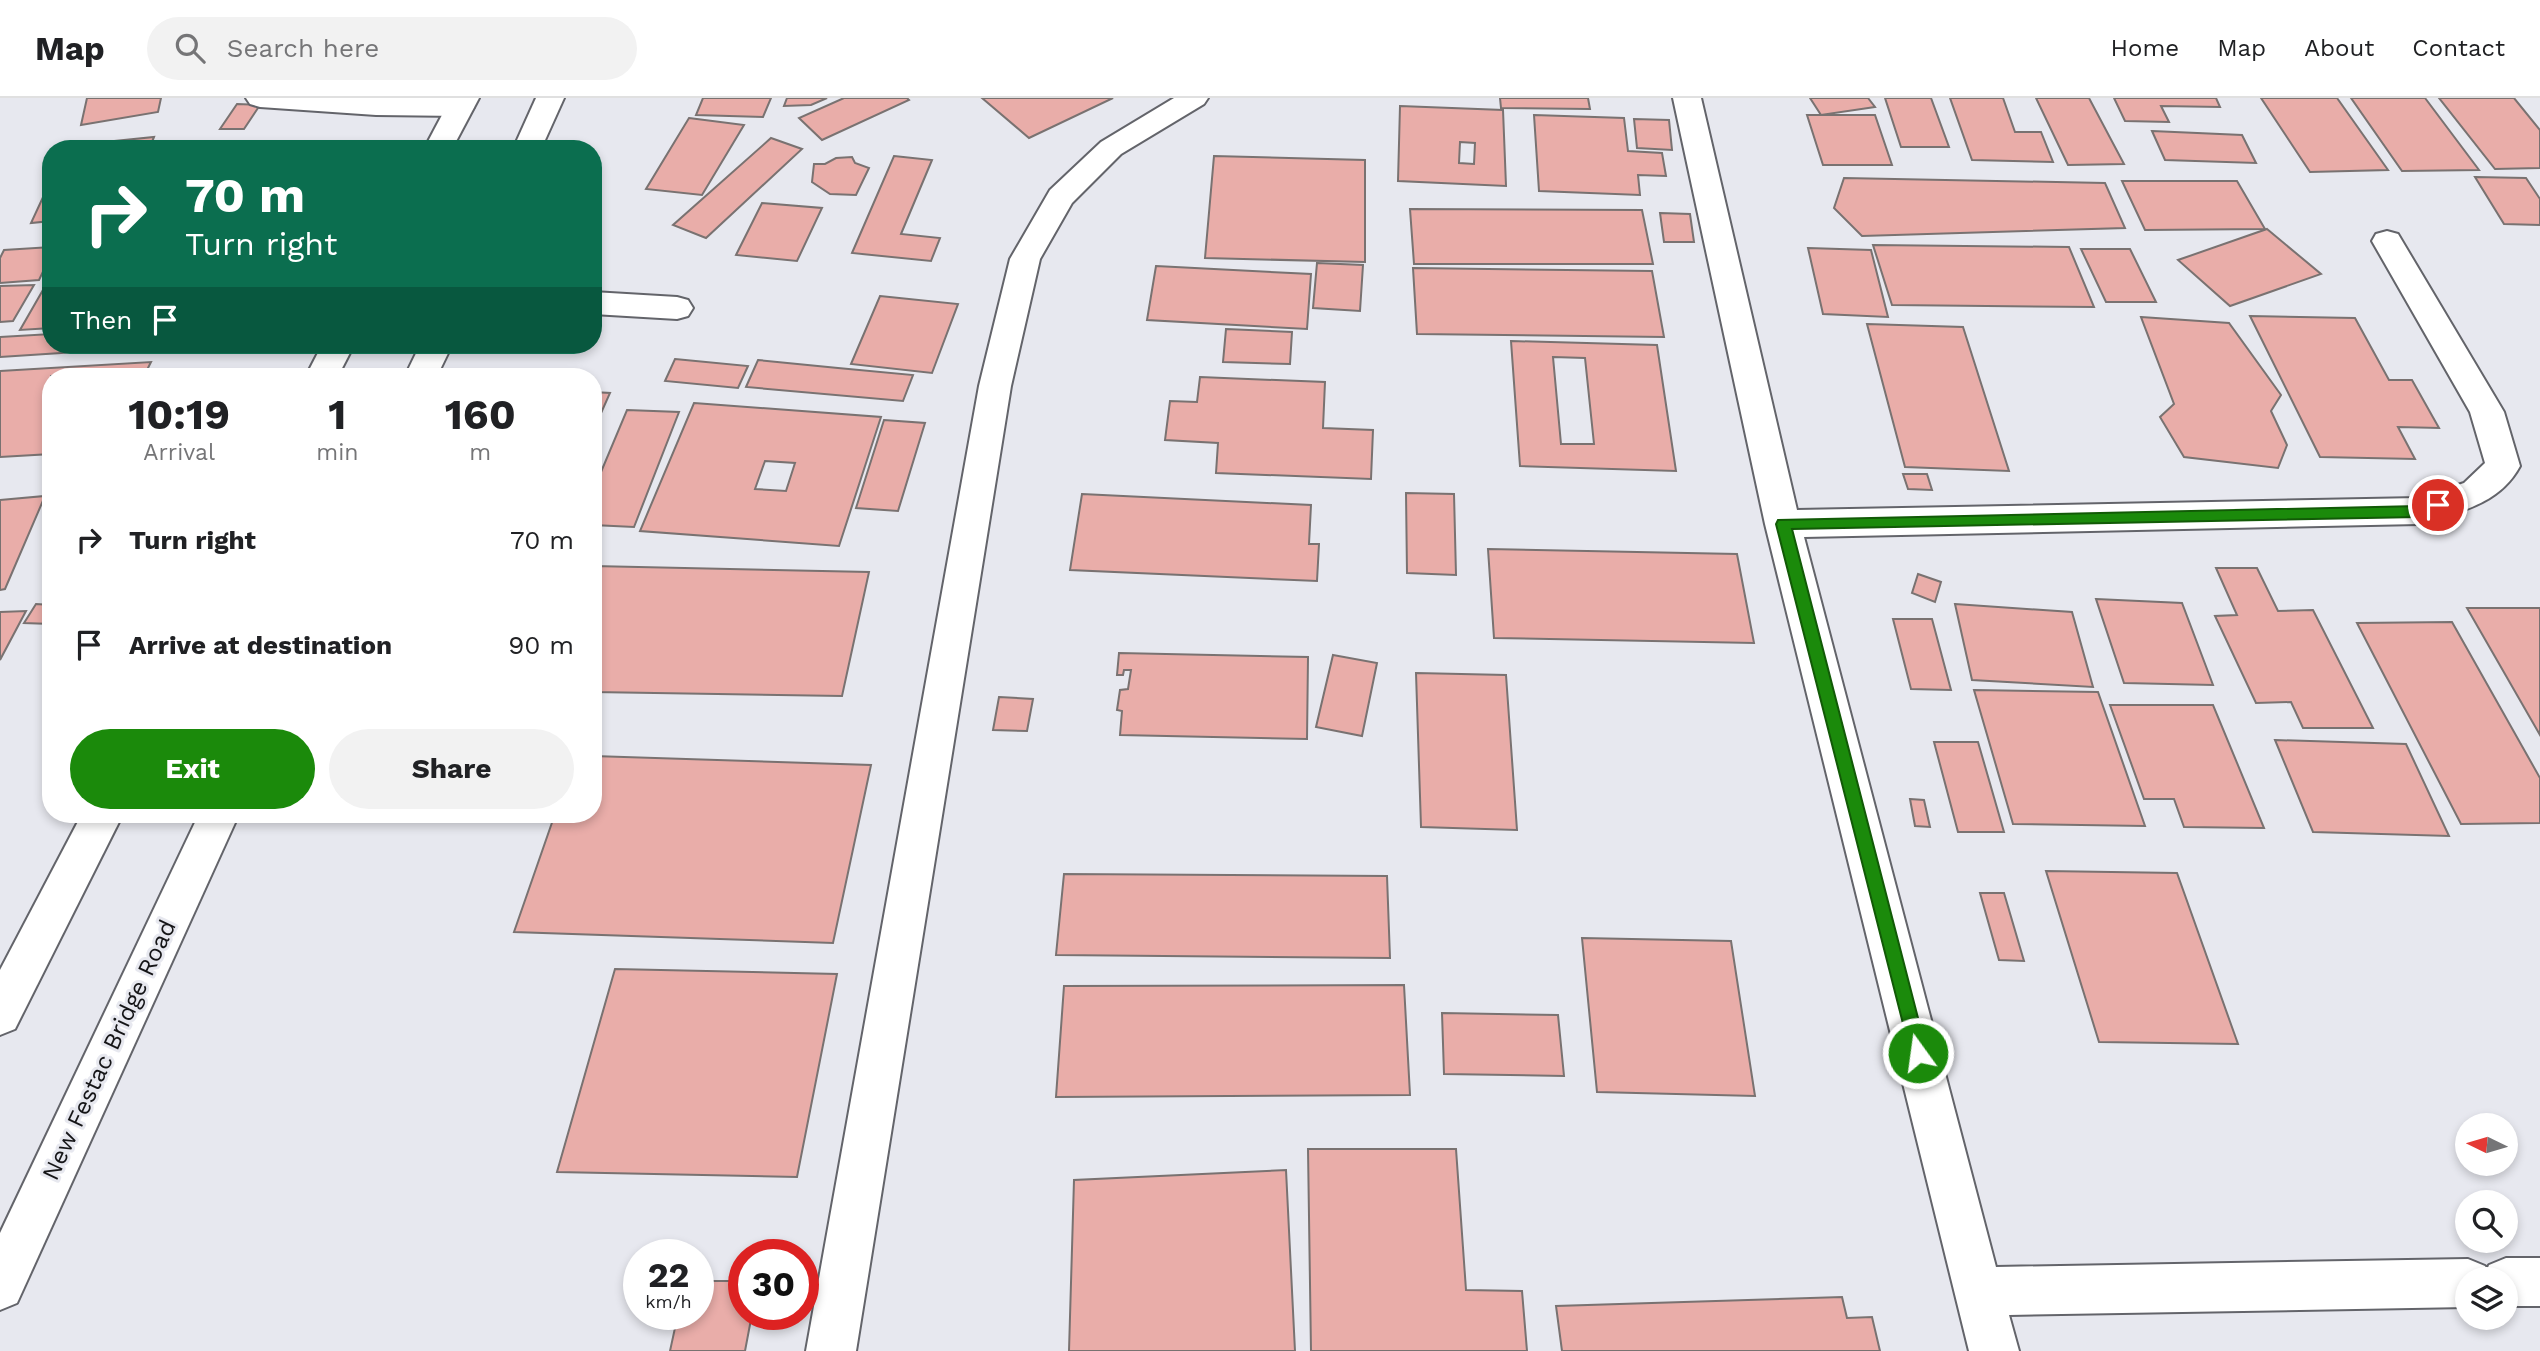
<!DOCTYPE html>
<style>
:root{--surface:#fff;--page:#f2f2f2;--text:#202124;--muted:#757577;--line:#e0e0e0;--accent:#1b8a0b}
body{margin:0;font-family:"Work Sans",sans-serif;background:var(--page);color:var(--text);height:100vh;display:flex;flex-direction:column;font-size:26px;white-space:nowrap}
*{box-sizing:border-box;margin:0}
p{font-size:23px;color:var(--muted)}
.icon{flex:none;width:38px;height:38px;fill:none;stroke:currentColor;stroke-width:2;stroke-linecap:round;stroke-linejoin:round}
.map{position:relative;flex:1;overflow:hidden}
.side{position:absolute;left:42px;top:270px;width:560px;height:455px;display:flex;flex-direction:column;background:var(--surface);border-radius:28px;box-shadow:0 4px 10px #0003}
.side>*{flex:none}
.hud{position:absolute;left:42px;top:42px;width:560px;height:214px;border-radius:28px;box-shadow:0 4px 10px #0003;background:#0b6e4f;color:#fff;overflow:hidden}
.needle{width:46px;rotate:275deg}
.controls{position:absolute;left:2455px;top:1015px;display:grid;gap:14px}
.controls a{display:grid;place-items:center;width:63px;height:63px;border-radius:50%;background:var(--surface);box-shadow:0 4px 10px #0003;font-size:35px}
.speed{position:absolute;left:623px;top:1141px;display:flex;gap:14px;font-size:35px;font-weight:700;text-align:center}
.speed>*{display:grid;place-content:center;width:91px;height:91px;border-radius:50%;background:var(--surface);box-shadow:0 4px 10px #0003;line-height:1}
.speed small{font-size:18px;font-weight:400}
.speed .limit{border:10px solid #d22;background:#fff;color:#111}
.pin{position:absolute;display:grid;place-items:center;width:60px;height:60px;color:#fff;margin:-30px;border:4px solid #fff;border-radius:50%;box-shadow:0 2px 7px #0007}
.me{position:absolute;width:77px;margin:-38px;rotate:346deg;stroke-linejoin:round;filter:drop-shadow(0 0 5px #0008)}
.turn{display:flex;align-items:center;gap:24px;height:147px;padding:0 28px;font-size:32px}
.turn .icon{width:91px;height:91px;stroke-width:2.5}
.turn b{display:block;font-size:49px;line-height:60px}
.then{display:flex;align-items:center;height:66px;padding:0 28px;background:#0003;gap:14px;font-size:26px}
.eta{display:flex;justify-content:space-evenly;align-items:center;height:119px;text-align:center}
.eta b{font-size:42px;font-weight:700;line-height:49px}
.cta{display:flex;gap:14px;margin-top:auto;padding:14px 28px}
.cta a{flex:1;height:80px;border-radius:42px;background:var(--accent);color:#fff;font-size:28px;font-weight:700;line-height:80px;text-align:center}
.cta a+a{background:var(--page);color:var(--text)}
ul{padding:0;list-style:none}
li{display:flex;align-items:center;gap:21px;height:105px;padding:0 28px}
li div{flex:1}
li b{display:block;font-size:26px}
li em{font-style:normal}
header{display:flex;align-items:center;gap:42px;box-sizing:border-box;height:98px;padding:0 35px;background:var(--surface);border-bottom:2px solid var(--line)}
header strong{font-size:33px}
nav{display:flex;gap:38px;margin-inline-start:auto;font-size:24px}
.search{width:490px;height:63px;background:var(--page);display:flex;align-items:center;gap:18px;box-sizing:border-box;padding:0 24px;border-radius:38px;color:var(--muted);font-size:26px}
.map>svg:first-child{display:block}
</style>
<header>
<strong>Map</strong>
<div class="search"><svg class="icon" aria-label="search" viewBox="0 0 24 24"><circle cx="10" cy="10" r="6"/><path d="M15 15l6 6"/></svg>Search here</div>
<nav><a>Home</a><a>Map</a><a>About</a><a>Contact</a></nav>
</header>
<div class="map">
<svg width="2540" height="1253" viewBox="0 0 2540 1253">
<rect width="100%" height="100%" fill="#e7e8ef"/>
<g fill="#e9ada9" stroke="#797271" stroke-width="2" fill-rule="evenodd">
<path d="M87,0H161L158,14L81,27Z"/>
<path d="M703,0H771L763,19L696,17Z"/>
<path d="M787,0H827L811,7L784,8Z"/>
<path d="M844,0H907L909,2L822,42L799,20Z"/>
<path d="M982,0H1113L1029,40Z"/>
<path d="M1500,0H1588L1590,11L1501,10Z"/>
<path d="M1810,0H1868L1875,9L1821,17Z"/>
<path d="M1885,0H1931L1949,49H1901Z"/>
<path d="M1950,0H2003L2015,34H2041L2053,64L1972,62Z"/>
<path d="M2036,0H2089L2124,66L2068,67Z"/>
<path d="M2114,0H2216L2220,9L2161,8L2169,24L2125,23Z"/>
<path d="M2261,0H2337L2388,72L2310,74Z"/>
<path d="M2351,0H2425L2479,72L2402,73Z"/>
<path d="M2439,0H2514L2540,32V70L2495,71Z"/>
<path d="M237,6L260,7L244,31H220Z"/>
<path d="M1400,8L1503,12L1506,88L1398,83ZM1460,44L1475,45L1474,66L1459,65Z"/>
<path d="M1534,17L1624,20L1628,53L1662,55L1666,78L1638,77L1640,97L1539,93Z"/>
<path d="M1807,17H1875L1892,67H1823Z"/>
<path d="M689,20L744,27L702,97L646,91Z"/>
<path d="M1634,21L1669,22L1672,52L1637,50Z"/>
<path d="M2152,33L2242,37L2256,65L2165,62Z"/>
<path d="M154,39L149,51H65L66,48Z"/>
<path d="M771,40L802,51L706,140L673,127Z"/>
<path d="M894,58L932,62L901,136L940,140L931,163L852,155Z"/>
<path d="M1214,58L1365,62V164L1205,160Z"/>
<path d="M852,59L855,65L869,70L856,97L830,96L812,84L814,66H825L836,60Z"/>
<path d="M2475,79L2526,80L2540,101V127L2504,126Z"/>
<path d="M1844,80L2105,85L2125,130L1862,138L1834,110Z"/>
<path d="M51,82V123L31,125Z"/>
<path d="M2122,83H2237L2265,131L2145,132Z"/>
<path d="M762,105L822,110L797,163L736,157Z"/>
<path d="M1410,111L1642,112L1653,166H1414Z"/>
<path d="M1660,115L1690,116L1694,144H1664Z"/>
<path d="M2267,131L2321,176L2230,208L2178,162Z"/>
<path d="M1873,147L2069,149L2094,209L1892,207Z"/>
<path d="M51,149V157L39,182L0,185V160L4,152Z"/>
<path d="M1808,150L1871,152L1888,219L1823,216Z"/>
<path d="M2081,151H2130L2156,204H2106Z"/>
<path d="M1317,165L1363,167L1360,213L1313,210Z"/>
<path d="M1156,168L1311,176L1307,231L1147,222Z"/>
<path d="M1413,170L1652,173L1664,239L1417,236Z"/>
<path d="M51,178V230L20,232Z"/>
<path d="M34,187L13,223L0,224V188Z"/>
<path d="M880,198L958,206L932,275L851,266Z"/>
<path d="M2250,218L2355,220L2389,282H2412L2439,330L2398,329L2415,361L2320,359Z"/>
<path d="M2141,219L2229,225L2281,297L2271,313L2287,347L2278,370L2184,359L2160,319L2174,306Z"/>
<path d="M1867,226L1963,229L2009,373L1905,369Z"/>
<path d="M1226,231L1292,234L1290,266L1223,264Z"/>
<path d="M51,236V247H124L122,251L0,259V239Z"/>
<path d="M1511,243L1657,247L1676,373L1520,368ZM1553,259L1585,260L1594,346H1561Z"/>
<path d="M675,261L748,268L738,290L665,283Z"/>
<path d="M758,262L838,270L913,277L903,303L746,289Z"/>
<path d="M151,264L144,278H51V356L0,359V273Z"/>
<path d="M1200,279L1325,284L1323,330L1373,332L1371,381L1216,375L1218,345L1165,342L1170,303L1197,304Z"/>
<path d="M593,294L610,295L593,333Z"/>
<path d="M694,305L881,319L839,448L640,433ZM765,363L795,365L786,393L755,391Z"/>
<path d="M627,312L679,314L634,429L593,427V393Z"/>
<path d="M884,322L925,325L898,413L856,410Z"/>
<path d="M1903,376H1927L1932,392L1908,391Z"/>
<path d="M1406,395L1454,396L1456,477L1407,475Z"/>
<path d="M1082,396L1311,407L1309,446H1319L1317,483L1070,472Z"/>
<path d="M45,398L5,491L0,492V402Z"/>
<path d="M1488,451L1737,456L1754,545L1494,540Z"/>
<path d="M593,468L869,474L842,598L593,594Z"/>
<path d="M2216,470H2257L2278,513L2313,512L2373,630H2303L2291,604L2256,605L2215,518L2237,517Z"/>
<path d="M1918,476L1941,484L1935,504L1912,495Z"/>
<path d="M2096,501L2182,505L2213,587L2124,585Z"/>
<path d="M36,506L51,507V526L24,525Z"/>
<path d="M1955,506L2072,514L2093,589L1972,582Z"/>
<path d="M2467,510H2540V637Z"/>
<path d="M26,513L0,562V514Z"/>
<path d="M1893,521H1932L1951,592L1911,591Z"/>
<path d="M2452,524L2540,680V725L2461,726L2357,525Z"/>
<path d="M1119,555L1308,559L1307,641L1120,637L1122,613L1117,612L1120,592L1128,591L1131,572H1124L1123,577H1117Z"/>
<path d="M1333,557L1377,565L1362,638L1316,629Z"/>
<path d="M1416,575L1506,577L1517,732L1421,729Z"/>
<path d="M1974,592L2098,594L2145,728L2013,726Z"/>
<path d="M999,599L1033,601L1027,633L993,632Z"/>
<path d="M2110,607H2213L2264,730L2184,729L2174,701H2144Z"/>
<path d="M2275,642L2406,646L2449,738L2313,734Z"/>
<path d="M1934,644H1978L2004,734H1958Z"/>
<path d="M593,658L871,667L833,845L514,834L555,716H593Z"/>
<path d="M1910,701L1924,702L1930,729L1915,728Z"/>
<path d="M2046,773L2177,775L2238,946L2099,944Z"/>
<path d="M1064,776L1387,778L1390,860L1056,857Z"/>
<path d="M1980,795H2004L2024,863L1999,862Z"/>
<path d="M1582,840L1731,843L1755,998L1597,994Z"/>
<path d="M615,871L837,876L797,1079L557,1074Z"/>
<path d="M1404,887L1410,997L1056,999L1064,888Z"/>
<path d="M1442,915L1558,917L1564,978L1444,976Z"/>
<path d="M1308,1051H1456L1466,1192L1522,1193L1527,1253H1311Z"/>
<path d="M1286,1072L1295,1253H1069L1074,1082Z"/>
<path d="M698,1183H744V1216H752L745,1253H670L678,1216H698Z"/>
<path d="M1842,1199L1847,1220L1872,1219L1880,1253H1562L1556,1208Z"/>
</g>
<g fill="none" stroke-linecap="round" stroke-linejoin="round">
<g stroke="#63646a" stroke-width="4">
<g id="minor">
<path d="M246,0H460L470,3L474,9L470,15L460,18L376,17L260,9L250,6Z"/>
<path d="M1174,0H1208L1204,6L1121,56L1072,105L1040,161L1011,288L856,1253H806L979,288L1010,161L1050,92L1101,44Z"/>
<path d="M1673,0H1701L1797,412L2419,400L2464,385L2485,365L2470,314L2372,143L2376,136L2387,133L2398,136L2504,314L2520,368C2499,407 2458,414 2419,426L1804,439L1996,1169L2468,1161L2485,1168L2487,1172L2489,1167L2506,1160H2540V1208H2506V1181H2468V1209L2009,1217L2019,1253H1969L1765,426Z"/>
<path d="M593,194L677,199L688,202L693,210L688,218L677,221L593,216Z"/>
</g>
</g>
<g stroke="#63646a" stroke-width="4">
<g id="major">
<path d="M451,0H479L452,51H424Z"/>
<path d="M536,0H564L541,51H513Z"/>
<path d="M322,247H354L338,278H306Z"/>
<path d="M420,247H452L437,278H405Z"/>
<path d="M82,716H123L15,931L0,937V872Z"/>
<path d="M199,716H239L17,1205L0,1212V1135Z"/>
</g>
</g>
<use href="#minor" fill="#fff" fill-rule="evenodd"/>
<use href="#major" fill="#fff" fill-rule="evenodd"/>
</g>
<path fill="#1b8a0b" stroke="#125a07" stroke-width="2" d="M2438,401L2443,403L2445,407L2443,411L2419,419L1792,431L1927,955L1925,961L1918,964L1912,961L1776,426L1778,422L2419,408Z"/>
<g text-anchor="middle" dominant-baseline="central" stroke-width="6" stroke-linejoin="round" paint-order="stroke">
<g font-size="24" fill="#151517" stroke="#e7e8ef">
<text transform="translate(109 952) rotate(-65)">New Festac Bridge Road</text>
</g>
</g>
</svg>
<div class="controls">
<a><svg class="needle" viewBox="-14 -14 28 28"><path d="M0-13l5 13h-10z" fill="#e53935"/><path d="M0 13l5-13h-10z" fill="#757577"/></svg></a>
<a><svg class="icon" aria-label="search" viewBox="0 0 24 24"><circle cx="10" cy="10" r="6"/><path d="M15 15l6 6"/></svg></a>
<a><svg class="icon" aria-label="layers" viewBox="0 0 24 24"><path d="M12 4l9 5-9 5-9-5zM3 14l9 5 9-5"/></svg></a>
</div>
<div class="speed"><div>22<small>km/h</small></div><div class="limit">30</div></div>
<div class="pin" style="left:2438px;top:407px;background:#d93025"><svg class="icon" aria-label="arrive" viewBox="0 0 24 24"><path d="M6 21V4h12l-3 4 3 4H6"/></svg></div>
<svg class="me" style="left:1918px;top:955px" viewBox="-20 -20 40 40"><circle r="17" fill="#1b8a0b" stroke="#fff" stroke-width="3"/><path d="M0-11L8 9 0 5-8 9z" fill="#fff"/></svg>
<div class="hud">
<div class="turn"><svg class="icon" aria-label="right" viewBox="0 0 24 24"><path d="M7 20v-9h11M14 6l5 5-5 5"/></svg><div><b>70 m</b>Turn right</div></div>
<div class="then">Then<svg class="icon" aria-label="arrive" viewBox="0 0 24 24"><path d="M6 21V4h12l-3 4 3 4H6"/></svg></div>
</div>
<section class="side">
<div class="eta">
<div><b>10:19</b><p>Arrival</p></div>
<div><b>1</b><p>min</p></div>
<div><b>160</b><p>m</p></div>
</div>
<ul>
<li><svg class="icon" aria-label="right" viewBox="0 0 24 24"><path d="M7 20v-9h11M14 6l5 5-5 5"/></svg><div><b>Turn right</b></div><em>70 m</em></li>
<li><svg class="icon" aria-label="arrive" viewBox="0 0 24 24"><path d="M6 21V4h12l-3 4 3 4H6"/></svg><div><b>Arrive at destination</b></div><em>90 m</em></li>
</ul>
<div class="cta"><a>Exit</a><a>Share</a></div>
</section>
</div>
